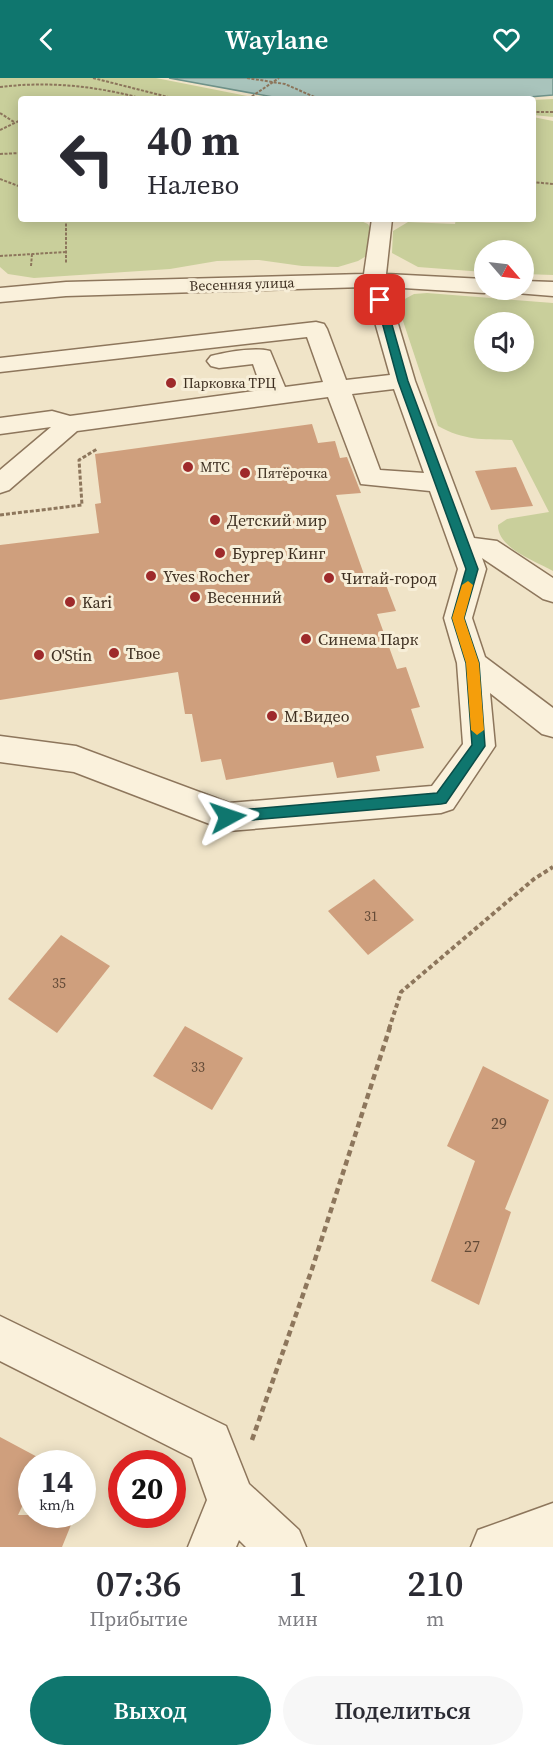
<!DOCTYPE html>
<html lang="ru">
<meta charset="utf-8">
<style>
:root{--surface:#fff;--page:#f7f7f7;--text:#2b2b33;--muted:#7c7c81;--accent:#0f766e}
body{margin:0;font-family:"Source Serif 4",serif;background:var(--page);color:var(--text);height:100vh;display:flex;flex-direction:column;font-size:22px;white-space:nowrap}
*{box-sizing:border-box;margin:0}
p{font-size:20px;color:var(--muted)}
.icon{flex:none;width:33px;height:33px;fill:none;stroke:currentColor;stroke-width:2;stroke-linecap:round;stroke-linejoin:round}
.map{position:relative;height:1469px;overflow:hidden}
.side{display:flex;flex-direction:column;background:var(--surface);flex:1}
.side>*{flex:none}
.hud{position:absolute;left:18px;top:18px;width:518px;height:126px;border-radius:6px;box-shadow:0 3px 15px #0003;background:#fff;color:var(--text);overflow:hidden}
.needle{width:39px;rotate:118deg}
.controls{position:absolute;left:474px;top:162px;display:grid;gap:12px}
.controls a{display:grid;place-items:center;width:60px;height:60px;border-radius:50%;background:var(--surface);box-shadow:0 3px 15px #0003;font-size:30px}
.speed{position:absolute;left:18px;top:1372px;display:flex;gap:12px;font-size:30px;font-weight:700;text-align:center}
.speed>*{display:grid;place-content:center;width:78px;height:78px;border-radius:50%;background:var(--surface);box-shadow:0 3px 15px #0003;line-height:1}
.speed small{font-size:15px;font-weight:400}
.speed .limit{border:9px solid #d22;background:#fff;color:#111}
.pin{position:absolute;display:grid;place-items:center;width:51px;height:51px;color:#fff;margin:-26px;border-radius:12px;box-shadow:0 3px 9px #0006}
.me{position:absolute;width:66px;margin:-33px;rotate:85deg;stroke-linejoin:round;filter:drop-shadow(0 0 4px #0008)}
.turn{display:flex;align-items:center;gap:21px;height:126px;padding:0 30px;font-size:27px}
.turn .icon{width:78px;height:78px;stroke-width:2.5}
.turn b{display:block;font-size:42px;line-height:51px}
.eta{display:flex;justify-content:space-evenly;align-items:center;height:102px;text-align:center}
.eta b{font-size:36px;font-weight:600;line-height:42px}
.button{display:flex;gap:12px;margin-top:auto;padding:12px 30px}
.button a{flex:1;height:69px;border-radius:36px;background:var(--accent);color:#fff;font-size:24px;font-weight:600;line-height:69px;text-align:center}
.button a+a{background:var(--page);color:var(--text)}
header{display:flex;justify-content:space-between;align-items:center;height:78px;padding:0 30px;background:var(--accent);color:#fff;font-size:27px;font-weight:600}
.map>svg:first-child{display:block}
</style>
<header><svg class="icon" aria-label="back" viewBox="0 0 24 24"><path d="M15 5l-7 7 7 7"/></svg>Waylane<svg class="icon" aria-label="heart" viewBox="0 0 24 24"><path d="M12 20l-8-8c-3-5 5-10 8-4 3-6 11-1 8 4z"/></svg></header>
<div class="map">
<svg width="553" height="1469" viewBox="0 0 553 1469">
<rect width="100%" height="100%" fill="#f0e4c8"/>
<g fill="#c9cf9b" fill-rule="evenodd">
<path d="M0,0H156L263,21H21V141L361,143L368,146L373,155L368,177L358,183L338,189L302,188L259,182L217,183L170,191L34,200L8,196L0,189Z"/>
<path d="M553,21V39L533,37V22Z"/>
<path d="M533,39L553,43V197L524,196V172H484V194L418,189L392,175L393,153L408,144L455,146L456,141H532Z"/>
<path d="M427,215L553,225V493C536,483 497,470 498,447L507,441L549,434L512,362C483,361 465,363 438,348L400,234L403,222L414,216ZM484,244H524V284H484Z"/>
</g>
<path fill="#a9c4bc" stroke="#6f938a" stroke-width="1.5" d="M169,0H553V17L505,21H284Z"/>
<g fill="#cf9f7d">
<path d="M312,346L318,365L335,363L340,380L347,379L361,415L336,417L367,505L384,502L396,533L377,536L397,591L406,589L420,629L411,631L424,670L376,678L380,693L337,700L333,684L226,702L221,681L201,684L192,636H185L178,594L0,622V467L99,455L95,426L101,425L95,376Z"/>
<path d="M516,389L533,428L491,432L475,393Z"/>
<path d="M374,801L414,842L368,877L328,833Z"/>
<path d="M61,857L110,888L57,955L8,921Z"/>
<path d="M185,948L243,980L212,1032L153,998Z"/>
<path d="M483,988L549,1022L505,1131L511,1134L479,1227L431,1203L475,1083L447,1068Z"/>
<path d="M0,1359L43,1382L42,1386H32V1408L18,1437H75L62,1469H0Z"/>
</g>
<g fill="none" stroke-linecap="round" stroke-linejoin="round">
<g stroke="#8d765c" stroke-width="3">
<g id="minor">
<path d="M372,141H392L386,196L484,201V212H492L484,215L387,209L415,303L474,460L497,463L553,500V524L543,521L482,480L486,491L472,540L485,579L553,630V659L542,656L490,615L495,668L453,731L441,735L228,753L74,694L0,684V658L76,668L229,725L432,708L463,666L457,585L444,540L458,491L430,413L361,406L328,319L77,353L9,412L0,415V392L51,349L0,356V340L52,333L70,338L262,312L253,286L219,290L211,288L207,283L211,278C228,274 253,269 270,273L285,309L323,304L307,259L0,294V280L316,244L324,246L327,251L346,302L390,297L365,209L66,218L0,224V210L66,204L364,196ZM394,311L424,395L380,392L352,316Z"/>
<path d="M524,203L553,204V218L516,215L514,212H524Z"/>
<path d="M0,1238L226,1348L249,1406L299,1452L306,1469H246L239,1462L236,1469H188L207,1422L192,1380L0,1283Z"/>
<path d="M553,1425V1469H471L478,1452Z"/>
</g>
</g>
<g stroke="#8d765c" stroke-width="2" stroke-dasharray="3 1.5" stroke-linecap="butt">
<path d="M93,0L176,21"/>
<path d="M247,0L285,6L319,21"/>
<path d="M0,9C50,3 96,8 144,21"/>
<path d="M248,21L279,0"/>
<path d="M532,34H553"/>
<path d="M0,35L14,44"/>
<path d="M0,52L21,42"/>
<path d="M0,76L21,75"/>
<path d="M0,101L21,109"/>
<path d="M532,104L553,106"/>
<path d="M66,141V185"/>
<path d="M0,178L66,174"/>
<path d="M31,188L32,176"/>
</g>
<path stroke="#8d765c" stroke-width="3" stroke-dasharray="4 2" stroke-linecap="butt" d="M0,437L82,427L79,382L97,371"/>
<path stroke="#8d765c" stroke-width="4" stroke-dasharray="4.5 3" stroke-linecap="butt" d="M389,951L401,914L534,801L553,789"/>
<path stroke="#8d765c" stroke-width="4.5" stroke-dasharray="6 4" stroke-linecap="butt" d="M252,1362L312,1191L390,949"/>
<use href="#minor" fill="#faf1dc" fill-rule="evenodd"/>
</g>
<path fill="#0f766e" stroke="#0a4d48" stroke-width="1.5" d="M380,219L385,222L408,303L478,491L464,540L479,585L485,668L446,725L441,726L228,744L223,743L221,739L223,735L228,733L437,715L472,667L466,585L452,540L466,491L398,303L376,222Z"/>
<path fill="#f59e0b" d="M468,503L473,507L464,540L479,585L484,652L477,657L471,652L466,585L452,540L462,507Z"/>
<g fill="#9e2a2b" stroke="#f7eed8" stroke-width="2">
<circle cx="171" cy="305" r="6"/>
<circle cx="188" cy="389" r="6"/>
<circle cx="245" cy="395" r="6"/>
<circle cx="215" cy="442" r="6"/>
<circle cx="220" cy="475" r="6"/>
<circle cx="151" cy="498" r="6"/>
<circle cx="329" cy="500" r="6"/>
<circle cx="195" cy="519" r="6"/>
<circle cx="70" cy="524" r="6"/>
<circle cx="306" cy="561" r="6"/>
<circle cx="114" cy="575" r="6"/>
<circle cx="39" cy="577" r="6"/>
<circle cx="272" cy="638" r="6"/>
</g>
<g text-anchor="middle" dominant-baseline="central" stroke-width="6" stroke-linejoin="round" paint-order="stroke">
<g font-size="14" fill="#3d2e20" stroke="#f7eed8">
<text transform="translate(242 206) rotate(-2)">Весенняя улица</text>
</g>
<g font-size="14" fill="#3d2e20" stroke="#f7eed8" text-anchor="start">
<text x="183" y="305">Парковка ТРЦ</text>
<text x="200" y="389">МТС</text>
<text x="257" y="395">Пятёрочка</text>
</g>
<g font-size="14" fill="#624a37">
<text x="371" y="838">31</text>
<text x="59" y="905">35</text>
<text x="198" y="989">33</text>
</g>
<g font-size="16" fill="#3d2e20" stroke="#f7eed8" text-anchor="start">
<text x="227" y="442">Детский мир</text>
<text x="232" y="475">Бургер Кинг</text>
<text x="163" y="498">Yves Rocher</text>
<text x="341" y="500">Читай-город</text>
<text x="207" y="519">Весенний</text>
<text x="82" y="524">Kari</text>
<text x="318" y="561">Синема Парк</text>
<text x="126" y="575">Твое</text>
<text x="51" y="577">O'Stin</text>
<text x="284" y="638">М.Видео</text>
</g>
<g font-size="16" fill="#624a37">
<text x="499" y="1045">29</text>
<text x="472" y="1168">27</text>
</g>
</g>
</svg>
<div class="controls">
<a><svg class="needle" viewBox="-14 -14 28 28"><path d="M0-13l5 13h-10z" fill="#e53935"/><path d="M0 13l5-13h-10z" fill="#7c7c81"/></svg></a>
<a><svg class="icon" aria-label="sound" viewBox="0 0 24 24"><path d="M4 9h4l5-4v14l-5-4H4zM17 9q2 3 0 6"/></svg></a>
</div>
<div class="speed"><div>14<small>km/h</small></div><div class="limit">20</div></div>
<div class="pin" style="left:380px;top:222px;background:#d93025"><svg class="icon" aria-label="arrive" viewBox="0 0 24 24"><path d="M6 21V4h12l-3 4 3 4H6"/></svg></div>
<svg class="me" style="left:228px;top:739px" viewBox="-20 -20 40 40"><path d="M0-17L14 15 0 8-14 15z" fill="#0f766e" stroke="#fff" stroke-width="4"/></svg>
<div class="hud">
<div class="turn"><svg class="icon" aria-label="left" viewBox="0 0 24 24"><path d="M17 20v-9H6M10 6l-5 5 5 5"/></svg><div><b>40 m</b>Налево</div></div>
</div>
</div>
<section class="side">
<div class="eta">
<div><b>07:36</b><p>Прибытие</p></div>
<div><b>1</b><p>мин</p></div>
<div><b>210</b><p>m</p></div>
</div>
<div class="button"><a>Выход</a><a>Поделиться</a></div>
</section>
